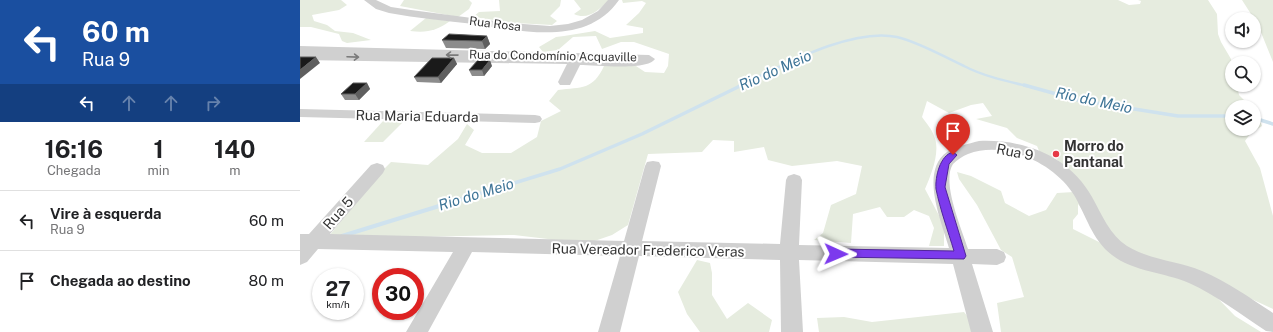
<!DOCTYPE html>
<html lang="pt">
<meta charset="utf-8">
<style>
:root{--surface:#fff;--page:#f2f2f2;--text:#202124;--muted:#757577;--line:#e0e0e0}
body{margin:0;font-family:"Public Sans",sans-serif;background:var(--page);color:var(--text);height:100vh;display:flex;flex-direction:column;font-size:15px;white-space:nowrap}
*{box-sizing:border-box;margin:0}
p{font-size:13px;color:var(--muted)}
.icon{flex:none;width:22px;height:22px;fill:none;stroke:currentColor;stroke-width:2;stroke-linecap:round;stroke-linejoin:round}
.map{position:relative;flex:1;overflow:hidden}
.panel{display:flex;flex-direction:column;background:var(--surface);width:300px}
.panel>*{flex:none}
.top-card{background:#1a4fa0;color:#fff;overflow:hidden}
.buttons{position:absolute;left:925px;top:12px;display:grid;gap:8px}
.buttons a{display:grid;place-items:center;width:36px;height:36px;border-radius:50%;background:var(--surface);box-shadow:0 1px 3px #0004;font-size:20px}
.speed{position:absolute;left:12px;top:268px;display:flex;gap:8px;font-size:20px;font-weight:700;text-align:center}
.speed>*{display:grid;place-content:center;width:52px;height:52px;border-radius:50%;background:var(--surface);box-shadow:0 1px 3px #0004;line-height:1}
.speed small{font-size:10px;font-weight:400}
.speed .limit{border:6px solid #d22;background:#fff;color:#111}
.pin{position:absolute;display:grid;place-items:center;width:34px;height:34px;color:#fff;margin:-41px -17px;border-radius:50% 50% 50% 0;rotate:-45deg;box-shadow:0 0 4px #0007}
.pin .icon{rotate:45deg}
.me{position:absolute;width:44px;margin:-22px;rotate:91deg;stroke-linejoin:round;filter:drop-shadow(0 0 3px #0008)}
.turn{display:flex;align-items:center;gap:14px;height:84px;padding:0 16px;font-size:18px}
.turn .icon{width:52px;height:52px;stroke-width:2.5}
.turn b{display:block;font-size:28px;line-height:34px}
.lanes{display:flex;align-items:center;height:38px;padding:0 16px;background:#0003;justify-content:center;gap:20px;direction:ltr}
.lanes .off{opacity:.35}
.eta{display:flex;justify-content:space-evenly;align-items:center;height:68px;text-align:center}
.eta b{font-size:24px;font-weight:700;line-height:28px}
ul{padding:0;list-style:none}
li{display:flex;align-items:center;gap:12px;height:60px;padding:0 16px;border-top:1px solid var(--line)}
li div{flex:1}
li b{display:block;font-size:15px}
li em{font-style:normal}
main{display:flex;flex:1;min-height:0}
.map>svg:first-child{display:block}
</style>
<main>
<section class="panel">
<div class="top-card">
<div class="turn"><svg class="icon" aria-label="left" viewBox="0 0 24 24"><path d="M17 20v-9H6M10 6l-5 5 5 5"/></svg><div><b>60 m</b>Rua 9</div></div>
<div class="lanes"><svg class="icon" aria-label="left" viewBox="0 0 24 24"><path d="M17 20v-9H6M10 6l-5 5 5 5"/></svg><svg class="icon off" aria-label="ahead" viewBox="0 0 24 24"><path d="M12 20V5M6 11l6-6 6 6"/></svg><svg class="icon off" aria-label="ahead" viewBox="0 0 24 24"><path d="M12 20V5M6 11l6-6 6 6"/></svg><svg class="icon off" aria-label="right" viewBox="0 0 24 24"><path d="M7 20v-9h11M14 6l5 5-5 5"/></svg></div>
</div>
<div class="eta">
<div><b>16:16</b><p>Chegada</p></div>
<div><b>1</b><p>min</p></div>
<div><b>140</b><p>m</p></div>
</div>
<ul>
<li><svg class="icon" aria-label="left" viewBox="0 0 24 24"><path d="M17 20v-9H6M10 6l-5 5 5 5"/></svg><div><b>Vire à esquerda</b><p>Rua 9</p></div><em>60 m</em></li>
<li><svg class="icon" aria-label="arrive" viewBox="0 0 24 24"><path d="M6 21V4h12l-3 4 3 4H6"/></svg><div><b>Chegada ao destino</b></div><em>80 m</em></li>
</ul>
</section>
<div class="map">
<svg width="973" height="332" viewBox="0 0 973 332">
<rect width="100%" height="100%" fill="#fff"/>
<g fill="#e6ecdf">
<path d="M0,0H41L47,5L39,10L12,15L14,21L27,25L35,31L53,33L71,40L47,43L42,41L39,34L11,27H0Z"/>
<path d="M104,0H169L172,3L169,9L158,17L100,6Z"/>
<path d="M199,0H261L260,6L250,16L257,21L252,25L215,23L173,17L179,12L200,11Z"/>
<path d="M274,0H309C300,9 288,21 274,14L281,9Z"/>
<path d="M322,0H818L829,5L840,4L841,1L838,0H908L917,14L918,34L921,42L931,59L932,85H937L939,95L951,107H932V129H954V110L958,114L962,126L950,134L945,141L960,168L973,216V309L910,280L812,244L796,229L778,204V214L773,220V229L801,243L904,284L935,316L961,332H701L697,303L724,297L712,257L701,250L677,205L659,179L657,172L671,176L701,191L705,203L729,216L746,210L757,193L774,192V174L756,159L740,153L737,146L717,138L707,128L676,119L692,116L683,103L671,105L649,113L627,101L622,117C626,123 632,129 634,136C641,151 631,175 625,189L644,225V246H629L634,228L629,216L614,210L604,217H587L580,207L553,214L551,243L514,240L523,233L531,205L556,194L562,166L537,161L492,166L468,160L464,147L434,152V141L413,140L402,152L348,154L328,225L312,235L274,248L248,239L214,235L114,237L29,236L79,174L91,162L128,165L158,139L167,124L174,130L165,145L182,153H211L237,137L241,121L261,111L249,101L258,90C282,87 293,90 304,66H336L345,72L364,73L368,66L369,54L334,42H321L302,49L296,36L273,37L258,50L243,52L239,47L256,37L264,36L295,31L310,38L343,33V28L326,25L339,13L346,3L342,1L323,3Z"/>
<path d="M942,0H973V62L958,25Z"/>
<path d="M126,18L150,21C136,31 127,33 110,31Z"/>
<path d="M84,120H105L83,142H64Z"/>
<path d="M397,260L410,263L412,273V295L427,319L448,303L472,320L469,332H400L387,314L378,292Z"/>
<path d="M664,312L680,332H519L517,318L544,317L572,322Z"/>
</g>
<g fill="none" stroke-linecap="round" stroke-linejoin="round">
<path stroke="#cfe2ee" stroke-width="2.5" d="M439,86C480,67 551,27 597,37C621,43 642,56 664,66C683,76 706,81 727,86"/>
<g stroke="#cfe2ee" stroke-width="3.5">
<path d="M724,85L778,100L878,116H932"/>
<path d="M954,118L973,124"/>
<path d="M175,195L260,169L342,134L442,85"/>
</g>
<path stroke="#cfe2ee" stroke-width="4" d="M42,236L178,194"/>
<g fill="#d0d0d0" fill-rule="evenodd">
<path d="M64,0H76L91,7L111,10L210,23L250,26L268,24L282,20L298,11L308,0H319C286,47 223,31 174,24C146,21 117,18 89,13L76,9Z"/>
<path d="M0,46L349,55L355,59C347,71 295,65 280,65L270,85H260L258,82L267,64L0,60Z"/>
<path d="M0,109L235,115L240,116L242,119L240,122L235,123L0,117Z"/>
<path d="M679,141C725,139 769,156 792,197C802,215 810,235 827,246C850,260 878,261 902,271C928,282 950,298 973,313V332L966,331C940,314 916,295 889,283C864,272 834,272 812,255C792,240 786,215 774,195C754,163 705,140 668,154C663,156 657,160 653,164C641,182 662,229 668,249H697L704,252L706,257L704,262L697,265L672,264L693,332H671L653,264L499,260L503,332H481L480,260L339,256L320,332H298L320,256L172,252L128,332H106L153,252L18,249L7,262L0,265V234H9L71,165L77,163L83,165L85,169L83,173L30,234L324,241L345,166L347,162L353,161L359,162L361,166L342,241L480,244L486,180L488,176L494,174L500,176L502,180L499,245L649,248C642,222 619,172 647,152C656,146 668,144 679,141Z"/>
</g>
</g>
<g fill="#8c8c8c">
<path d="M187,36L190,44L185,49L146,48L142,40Z"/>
<path d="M154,58L157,64L141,83L117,82L114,77Z"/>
<path d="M192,66L184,76H172L169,70Z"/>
<path d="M67,83L70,89L59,100H45L41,94Z"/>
</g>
<g fill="#5f5f5f">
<path d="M187,36L190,44L185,49L182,41Z"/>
<path d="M16,57L20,63L0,79V70Z"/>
<path d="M154,58L157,64L141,83L138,77Z"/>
<path d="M190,60L192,66L184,76L182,70Z"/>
<path d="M67,83L70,89L59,100L55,94Z"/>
</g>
<g fill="#1a1a1a" stroke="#5f5f5f">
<path d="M149,34L187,36L182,41L142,40Z"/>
<path d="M0,57H16L0,70Z"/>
<path d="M132,58H154L138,77H114Z"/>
<path d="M178,60H190L182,70H169Z"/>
<path d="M53,83H67L55,94H41Z"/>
</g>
<defs><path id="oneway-shaft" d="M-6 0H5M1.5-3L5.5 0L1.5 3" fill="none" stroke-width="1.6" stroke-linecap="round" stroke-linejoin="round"/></defs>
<g stroke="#7a7a7a">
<use href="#oneway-shaft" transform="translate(152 55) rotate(-179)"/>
<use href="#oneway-shaft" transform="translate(53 57) rotate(2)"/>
</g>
<path fill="#7c3aed" stroke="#51269a" d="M653,152L657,155L649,164L645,187L666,256L664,259L532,257L530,254L536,249L654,251C648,231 640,209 636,189C635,177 640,155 653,152Z"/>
<circle fill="#e63946" stroke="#fff" stroke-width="1.5" cx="756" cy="154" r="4"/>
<g text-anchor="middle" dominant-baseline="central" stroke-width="4" stroke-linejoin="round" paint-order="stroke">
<g font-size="12" fill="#333" stroke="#fff">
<text transform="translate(195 24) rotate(7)">Rua Rosa</text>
<text transform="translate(253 56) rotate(1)">Rua do Condomínio Acquaville</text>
</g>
<g font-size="14" fill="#333" stroke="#fff">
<text transform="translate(117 116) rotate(1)">Rua Maria Eduarda</text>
<text transform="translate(715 152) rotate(11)">Rua 9</text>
<text transform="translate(38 213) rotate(-49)">Rua 5</text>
<text transform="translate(348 250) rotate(1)">Rua Vereador Frederico Veras</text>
</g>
<g font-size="14" font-weight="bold" fill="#333" stroke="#fff" text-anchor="start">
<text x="764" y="146">Morro do<tspan x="764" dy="16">Pantanal</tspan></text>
</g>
<g font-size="15" font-style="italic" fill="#3f7597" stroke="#fff">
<text transform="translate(475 70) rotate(-24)">Rio do Meio</text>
<text transform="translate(794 100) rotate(12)">Rio do Meio</text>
<text transform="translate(176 194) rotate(-17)">Rio do Meio</text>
</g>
</g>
</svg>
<div class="buttons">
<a><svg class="icon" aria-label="sound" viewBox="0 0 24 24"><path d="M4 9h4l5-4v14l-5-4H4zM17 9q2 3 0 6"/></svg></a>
<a><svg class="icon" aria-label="search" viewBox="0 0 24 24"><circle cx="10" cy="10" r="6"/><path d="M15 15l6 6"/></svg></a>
<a><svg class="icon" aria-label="layers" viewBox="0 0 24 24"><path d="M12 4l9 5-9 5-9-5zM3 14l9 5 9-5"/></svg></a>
</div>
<div class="speed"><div>27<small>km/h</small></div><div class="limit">30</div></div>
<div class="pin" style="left:653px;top:155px;background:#d93025"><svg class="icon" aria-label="arrive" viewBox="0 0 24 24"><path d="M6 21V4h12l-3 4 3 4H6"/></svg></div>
<svg class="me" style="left:536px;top:254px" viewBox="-20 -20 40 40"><path d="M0-17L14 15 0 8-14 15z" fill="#7c3aed" stroke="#fff" stroke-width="4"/></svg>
</div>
</main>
